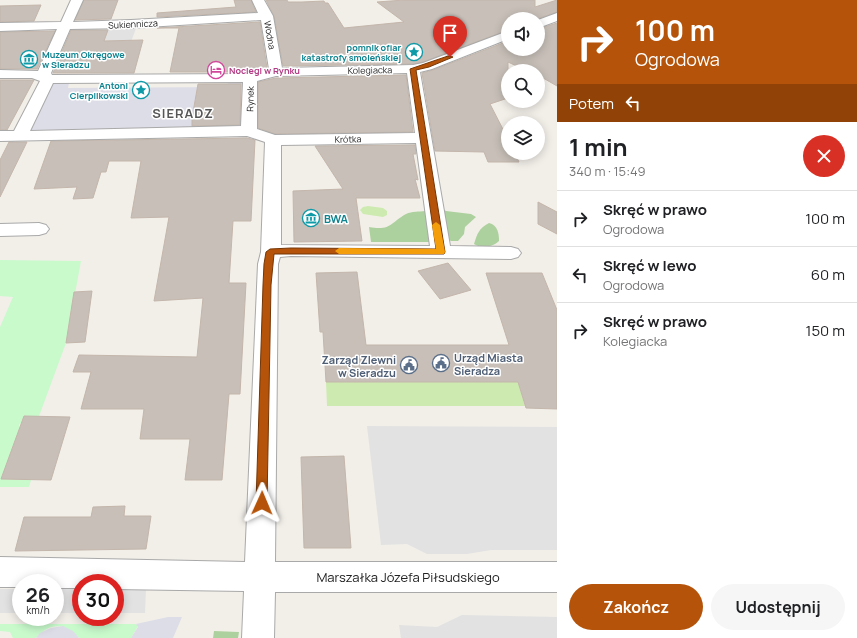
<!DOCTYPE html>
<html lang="pl">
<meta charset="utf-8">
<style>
:root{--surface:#fff;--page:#f6f6f6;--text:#202124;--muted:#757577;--line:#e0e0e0;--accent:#b45309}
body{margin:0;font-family:Manrope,sans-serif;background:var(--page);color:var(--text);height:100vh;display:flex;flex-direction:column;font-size:15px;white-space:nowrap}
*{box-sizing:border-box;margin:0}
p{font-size:13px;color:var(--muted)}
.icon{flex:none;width:22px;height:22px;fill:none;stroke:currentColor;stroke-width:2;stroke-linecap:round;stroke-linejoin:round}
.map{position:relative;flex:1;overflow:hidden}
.sheet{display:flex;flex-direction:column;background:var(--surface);width:300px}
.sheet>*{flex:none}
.hud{background:#b45309;color:#fff;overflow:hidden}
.controls{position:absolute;left:501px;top:12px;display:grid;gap:8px}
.controls a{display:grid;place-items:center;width:44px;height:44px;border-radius:50%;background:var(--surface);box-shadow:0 2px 10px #0003;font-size:20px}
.speed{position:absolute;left:12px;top:574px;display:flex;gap:8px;font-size:20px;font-weight:700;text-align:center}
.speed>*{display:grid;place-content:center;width:52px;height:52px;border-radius:50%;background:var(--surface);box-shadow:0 2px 10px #0003;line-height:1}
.speed small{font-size:10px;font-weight:400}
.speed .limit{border:6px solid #d22;background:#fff;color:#111}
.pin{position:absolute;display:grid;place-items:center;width:34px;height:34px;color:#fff;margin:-41px -17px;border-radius:50% 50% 50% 0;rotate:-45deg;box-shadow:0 0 4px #0007}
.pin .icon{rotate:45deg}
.me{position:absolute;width:44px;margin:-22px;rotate:1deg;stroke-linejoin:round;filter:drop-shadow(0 0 3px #0008)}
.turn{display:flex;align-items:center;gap:14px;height:84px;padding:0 12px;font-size:18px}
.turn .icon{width:52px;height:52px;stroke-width:2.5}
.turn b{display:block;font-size:28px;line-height:34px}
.then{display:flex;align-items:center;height:38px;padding:0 12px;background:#0003;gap:8px;font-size:15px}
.round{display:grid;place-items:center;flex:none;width:42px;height:42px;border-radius:21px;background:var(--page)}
.summary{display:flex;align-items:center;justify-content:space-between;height:68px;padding:0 12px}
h1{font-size:24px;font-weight:700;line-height:30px}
.cta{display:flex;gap:8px;margin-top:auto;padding:8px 12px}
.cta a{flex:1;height:46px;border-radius:24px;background:var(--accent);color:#fff;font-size:16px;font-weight:700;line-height:46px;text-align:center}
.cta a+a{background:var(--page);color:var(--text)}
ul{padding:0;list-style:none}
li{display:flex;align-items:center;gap:12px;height:56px;padding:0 12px;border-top:1px solid var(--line)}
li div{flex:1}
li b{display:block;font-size:15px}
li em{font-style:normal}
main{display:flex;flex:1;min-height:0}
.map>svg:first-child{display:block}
</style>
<main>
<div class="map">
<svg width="557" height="638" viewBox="0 0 557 638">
<rect width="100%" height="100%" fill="#f2efe9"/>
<g fill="#cdebb0">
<path d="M368,206L383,208L387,211V215L383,217L363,214L360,210L363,207Z"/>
<path d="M326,382H518L525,406H327Z"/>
</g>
<g fill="#add19e">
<path d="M443,209L446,211L471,214L476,217L465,227L464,234L458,241H451L447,239Z"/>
<path d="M425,211L429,242H371L369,227C391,231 390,223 406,214C412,211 419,212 425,211Z"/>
<path d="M489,223C498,225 499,234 499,241C493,247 481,249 474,244C477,234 479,228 489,223Z"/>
<path d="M214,631L239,632L238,638H213Z"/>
</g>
<g fill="#c8facc">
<path d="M0,260L81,261L66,343L38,419L19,424L20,429L1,479L31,480L29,487H0V327L13,297L0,296Z"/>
<path d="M0,624H136L138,626L131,638H79C66,623 50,622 36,638H13L10,632L0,631Z"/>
</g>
<g fill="#e2e2e2">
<path d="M136,28L130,45L102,46L108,29Z"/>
<path d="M367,426L557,427V550H491L467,554H427L407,544L381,545Z"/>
<rect x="0" y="589" width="21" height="24"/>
<rect x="55" y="589" width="26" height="24"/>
<path d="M115,589H146L145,613H115Z"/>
<path d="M462,615L557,617V638H401L399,625L437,627Z"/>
</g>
<g fill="#dddde8">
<path d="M48,79L58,84L69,83L68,88L227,87L228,82H250L249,131L19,136Z"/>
<path d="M168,617H182L173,638H131L138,627L136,624Z"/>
<path d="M63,626L73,631L79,638H36L40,633L51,628Z"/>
</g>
<g fill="#c7bfb8" stroke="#c4b6ab">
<path d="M84,0H118L111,19L75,20Z"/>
<path d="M234,0H251L256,12L157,17V13L236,7Z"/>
<path d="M266,0H287L288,2H302L324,1L325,3H328L344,28L404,22L377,2L404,0H535V7L557,0V12L537,19H508V30L423,62L413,64L283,66L274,16Z"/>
<path d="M41,5L34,21L0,22V6Z"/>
<path d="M260,22L267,68L250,72H170L179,28H157Z"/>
<path d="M557,23V86L538,75V71L525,70L508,62V98L490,104L508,139V153H515L519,162H488L484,152L435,151L422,73L433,70L508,41V49H538V29Z"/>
<path d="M71,30H108L104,41L143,40L134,73H53Z"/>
<path d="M55,31L37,69H0V32Z"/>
<path d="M406,75L413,132L275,134L258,128V82L276,78Z"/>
<path d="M0,80H34L7,130H0Z"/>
<path d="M198,84H241L240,125L192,126V118Z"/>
<path d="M247,138L255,140L251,221H233L229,283H246L240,394H229L222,480H185L190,439H140L144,409H81L91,372H73L79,355L197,357L203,298L154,301L169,217L131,218L141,161H109L106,172H101L93,198L73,199L77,187L34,189L51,141Z"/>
<path d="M9,142H27L0,197V160Z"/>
<path d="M415,145L416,154H413L418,180L415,179L420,198H356L362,241L294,242L293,191L343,189L315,146Z"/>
<path d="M538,202L557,212V234L538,224Z"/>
<path d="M448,263L471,290L440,299L418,271Z"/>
<path d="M357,272L366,345H509L486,273H542L557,310V409L526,408L518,382H326L323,332H320L316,273Z"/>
<path d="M92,291L85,342L66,343L74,292Z"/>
<path d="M24,416L70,417L51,480L1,479Z"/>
<path d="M344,456L351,548H304L301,457Z"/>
<path d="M125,506L124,516H151L146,549L15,551L24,517H91L93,507Z"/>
</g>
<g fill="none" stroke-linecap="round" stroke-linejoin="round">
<g stroke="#a9a9a9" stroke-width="2">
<g id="minor">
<path d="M71,0H83L73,22L131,20L258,13L252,0H264L273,16L282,68L413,65L423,63L508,31V39L432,69L420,72L450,246L511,247L518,249L521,253L518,257L511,259L291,256L280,257L278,264L275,562H557V592H275L274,638H242L244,591L115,589V583H81V588H55V583H21V587H0V557L245,562L258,264L261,252L265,142L247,136L0,141V131H14L40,81L32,78H0V70L38,71L57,29L0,31V23L61,22ZM261,20L269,69L250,74L52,75L51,73L70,29L131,28ZM407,73L415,133L275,135L257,129V81L276,76ZM243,82L241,126L30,131L53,83ZM416,143L430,246L281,245V145Z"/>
<path d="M557,13V21L538,28V20Z"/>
<path d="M39,223L46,225L49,229L46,233L39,235L0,236V224Z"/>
</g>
</g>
<use href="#minor" fill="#fff" fill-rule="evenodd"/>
</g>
<path fill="#b45309" stroke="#753606" d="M448,56L453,57L429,67L416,70L445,252L444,254H274L271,285L267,503L266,506L262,508L258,506L256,503L263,285L264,264L266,252L270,249L291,248L436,249L410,69Z"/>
<path fill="#f59e0b" d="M436,222L440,225L445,252L444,254H339L335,251L339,248L436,249L432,225Z"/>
<defs>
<g id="sight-ring" transform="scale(0.9)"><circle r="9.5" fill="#fff" stroke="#0f9aa8" stroke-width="1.5"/><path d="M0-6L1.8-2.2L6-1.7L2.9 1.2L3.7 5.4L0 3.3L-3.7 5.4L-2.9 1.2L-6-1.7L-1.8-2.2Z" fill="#0f9aa8"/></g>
<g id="museum-ring" transform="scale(0.9)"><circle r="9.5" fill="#fff" stroke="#0f9aa8" stroke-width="1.5"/><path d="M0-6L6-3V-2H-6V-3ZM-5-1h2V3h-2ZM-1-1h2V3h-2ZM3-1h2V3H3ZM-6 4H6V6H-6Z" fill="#0f9aa8"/></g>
<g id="hotel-ring" transform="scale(0.9)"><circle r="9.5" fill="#fff" stroke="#d1479c" stroke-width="1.5"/><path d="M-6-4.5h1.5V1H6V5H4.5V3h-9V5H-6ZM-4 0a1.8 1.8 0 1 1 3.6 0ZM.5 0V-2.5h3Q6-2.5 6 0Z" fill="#d1479c"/></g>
<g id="civic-ring" transform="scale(0.9)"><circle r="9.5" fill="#fff" stroke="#5c6f8a" stroke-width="1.5"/><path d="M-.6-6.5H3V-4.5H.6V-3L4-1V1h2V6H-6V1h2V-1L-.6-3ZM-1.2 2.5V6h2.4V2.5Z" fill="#5c6f8a"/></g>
</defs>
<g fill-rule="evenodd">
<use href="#sight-ring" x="414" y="52"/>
<use href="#museum-ring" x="29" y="59"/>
<use href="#hotel-ring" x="216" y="70"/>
<use href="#sight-ring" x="141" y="90"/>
<use href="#museum-ring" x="311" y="218"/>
<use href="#civic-ring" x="441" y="363"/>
<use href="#civic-ring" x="409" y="365"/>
</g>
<g text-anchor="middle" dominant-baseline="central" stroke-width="3" stroke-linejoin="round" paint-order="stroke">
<g font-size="9" fill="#222" stroke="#fff">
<text transform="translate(133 24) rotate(-3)">Sukiennicza</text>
<text transform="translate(270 35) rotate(80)">Wodna</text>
<text transform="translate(370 70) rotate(-1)">Kolegiacka</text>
<text transform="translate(250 99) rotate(-89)">Rynek</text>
<text transform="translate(348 139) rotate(-1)">Krótka</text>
</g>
<g font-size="9" font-weight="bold" fill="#0d838f" stroke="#fff" text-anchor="end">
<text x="401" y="47">pomnik ofiar<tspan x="401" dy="10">katastrofy smoleńskiej</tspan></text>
<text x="42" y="54" text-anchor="start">Muzeum Okręgowe<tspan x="42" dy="10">w Sieradzu</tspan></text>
<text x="128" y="85">Antoni<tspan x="128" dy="10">Cierplikowski</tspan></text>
</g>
<g font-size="9" font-weight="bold" fill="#b23c85" stroke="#fff" text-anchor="start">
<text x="229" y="70">Noclegi w Rynku</text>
</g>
<g font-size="11" font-weight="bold" fill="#0d838f" stroke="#fff" text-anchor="start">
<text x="324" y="218">BWA</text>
</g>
<g font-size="11" font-weight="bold" fill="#4e5e75" stroke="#fff" text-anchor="start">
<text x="454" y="357">Urząd Miasta<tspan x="454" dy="13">Sieradza</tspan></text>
<text x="396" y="359" text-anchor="end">Zarząd Zlewni<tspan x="396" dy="13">w Sieradzu</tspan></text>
</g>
<g font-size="13" font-weight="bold" letter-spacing="1" fill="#555" stroke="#fff">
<text x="183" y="113">SIERADZ</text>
</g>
<g font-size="13" fill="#222" stroke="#fff">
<text x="408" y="577">Marszałka Józefa Piłsudskiego</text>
</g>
</g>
</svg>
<div class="controls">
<a><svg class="icon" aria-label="sound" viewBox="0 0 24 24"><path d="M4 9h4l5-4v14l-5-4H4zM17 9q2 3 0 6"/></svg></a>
<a><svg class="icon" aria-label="search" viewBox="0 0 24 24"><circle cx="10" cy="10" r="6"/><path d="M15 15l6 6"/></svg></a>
<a><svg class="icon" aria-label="layers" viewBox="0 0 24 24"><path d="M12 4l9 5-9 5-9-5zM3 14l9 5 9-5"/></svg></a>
</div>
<div class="speed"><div>26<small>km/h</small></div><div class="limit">30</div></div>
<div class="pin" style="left:450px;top:57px;background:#d93025"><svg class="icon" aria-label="arrive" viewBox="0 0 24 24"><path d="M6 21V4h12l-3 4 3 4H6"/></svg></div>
<svg class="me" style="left:262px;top:503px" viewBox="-20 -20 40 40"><path d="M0-17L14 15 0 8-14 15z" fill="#b45309" stroke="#fff" stroke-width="4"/></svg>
</div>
<section class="sheet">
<div class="hud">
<div class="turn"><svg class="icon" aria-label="right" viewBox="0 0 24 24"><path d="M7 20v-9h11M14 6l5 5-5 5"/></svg><div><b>100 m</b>Ogrodowa</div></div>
<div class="then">Potem<svg class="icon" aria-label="left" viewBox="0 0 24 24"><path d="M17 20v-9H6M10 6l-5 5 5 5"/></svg></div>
</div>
<div class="summary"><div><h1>1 min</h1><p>340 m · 15:49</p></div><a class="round" style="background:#d93025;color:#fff"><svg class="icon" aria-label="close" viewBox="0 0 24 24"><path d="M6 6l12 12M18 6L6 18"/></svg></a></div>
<ul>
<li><svg class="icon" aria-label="right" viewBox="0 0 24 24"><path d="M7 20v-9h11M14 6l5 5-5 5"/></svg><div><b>Skręć w prawo</b><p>Ogrodowa</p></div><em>100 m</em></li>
<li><svg class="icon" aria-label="left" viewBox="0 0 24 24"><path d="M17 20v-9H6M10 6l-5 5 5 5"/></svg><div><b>Skręć w lewo</b><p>Ogrodowa</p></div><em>60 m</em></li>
<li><svg class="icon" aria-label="right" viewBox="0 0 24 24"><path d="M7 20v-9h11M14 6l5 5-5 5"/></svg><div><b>Skręć w prawo</b><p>Kolegiacka</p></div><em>150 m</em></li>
</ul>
<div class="cta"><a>Zakończ</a><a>Udostępnij</a></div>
</section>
</main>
